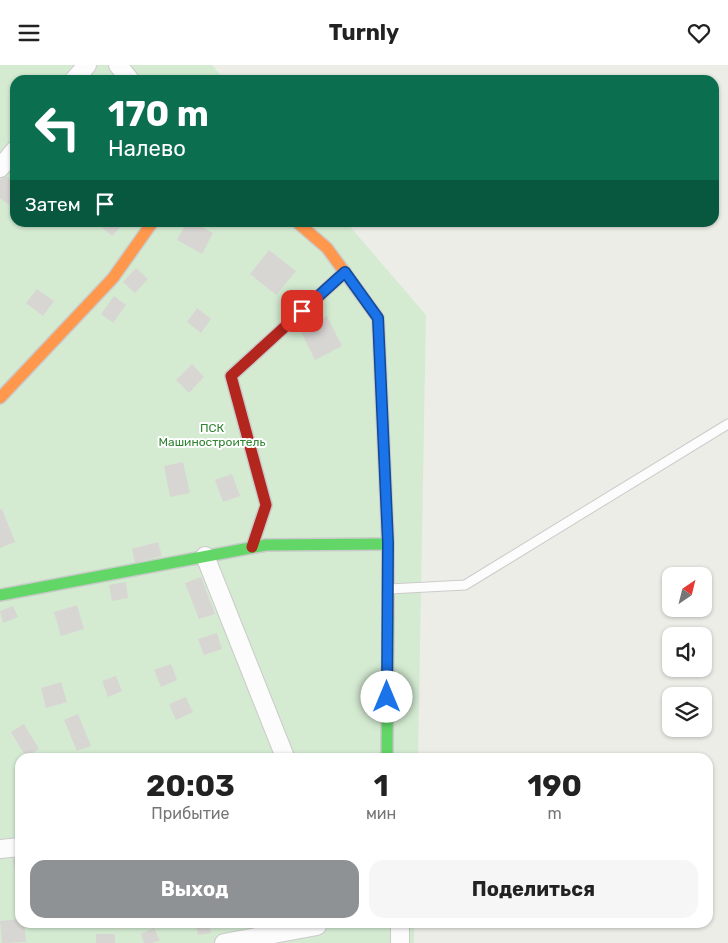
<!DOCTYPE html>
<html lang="ru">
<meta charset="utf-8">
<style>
:root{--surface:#fff;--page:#f6f6f6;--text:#222;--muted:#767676;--accent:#8f9294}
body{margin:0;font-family:Rubik,sans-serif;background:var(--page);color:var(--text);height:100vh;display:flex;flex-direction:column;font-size:19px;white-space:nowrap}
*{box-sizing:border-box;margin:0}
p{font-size:16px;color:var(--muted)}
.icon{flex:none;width:28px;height:28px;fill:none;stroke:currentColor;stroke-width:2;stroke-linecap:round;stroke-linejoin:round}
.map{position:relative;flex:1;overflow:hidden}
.side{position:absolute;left:15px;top:688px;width:698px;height:175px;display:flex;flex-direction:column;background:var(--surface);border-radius:15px;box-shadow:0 1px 4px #0004}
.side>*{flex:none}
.hud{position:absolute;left:10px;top:10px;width:709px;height:152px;border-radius:15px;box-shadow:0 1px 4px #0004;background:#0b6e4f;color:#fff;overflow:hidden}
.needle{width:32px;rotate:35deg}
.tools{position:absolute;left:662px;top:502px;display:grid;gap:10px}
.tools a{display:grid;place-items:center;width:50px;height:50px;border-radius:10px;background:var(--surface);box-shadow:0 1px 4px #0004;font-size:25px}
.pin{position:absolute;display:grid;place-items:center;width:42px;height:42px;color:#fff;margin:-21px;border-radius:10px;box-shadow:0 2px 8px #0006}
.me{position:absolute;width:55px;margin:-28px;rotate:0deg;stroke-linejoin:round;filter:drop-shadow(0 0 4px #0008)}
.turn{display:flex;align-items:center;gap:18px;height:105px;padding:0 15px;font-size:22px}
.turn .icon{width:65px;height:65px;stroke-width:2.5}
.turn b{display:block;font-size:35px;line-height:42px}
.then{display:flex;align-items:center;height:48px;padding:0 15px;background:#0003;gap:10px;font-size:19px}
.eta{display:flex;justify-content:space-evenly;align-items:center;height:85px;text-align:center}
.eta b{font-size:30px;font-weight:700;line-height:35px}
.action{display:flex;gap:10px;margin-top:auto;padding:10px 15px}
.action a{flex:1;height:58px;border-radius:15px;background:var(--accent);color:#fff;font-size:20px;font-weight:700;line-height:58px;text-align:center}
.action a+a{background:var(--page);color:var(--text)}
header{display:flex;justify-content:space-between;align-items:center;height:65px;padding:0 15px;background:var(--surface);font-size:22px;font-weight:700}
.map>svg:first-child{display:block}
</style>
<header><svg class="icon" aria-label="menu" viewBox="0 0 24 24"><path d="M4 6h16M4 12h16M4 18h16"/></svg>Turnly<svg class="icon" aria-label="heart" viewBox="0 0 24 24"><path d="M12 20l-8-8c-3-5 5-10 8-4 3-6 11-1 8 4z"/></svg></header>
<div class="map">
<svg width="728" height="878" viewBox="0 0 728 878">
<rect width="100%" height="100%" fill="#edede8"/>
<path fill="#d4ebd2" d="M0,0H212L225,15H15V158H347L426,250L418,692H20V858H414V878H0Z"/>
<g fill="#d7d6d3">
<path d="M4,110L15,118V132L9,140L0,133V115Z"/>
<path d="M97,158H124L112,171Z"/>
<path d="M186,158H195L213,168L202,189L177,175Z"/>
<path d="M269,185L296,206L276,230L250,209Z"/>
<path d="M136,203L148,214L135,228L123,217Z"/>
<path d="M37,224L54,236L43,251L26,238Z"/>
<path d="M114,231L126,240L113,258L101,249Z"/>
<path d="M197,243L211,254L201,268L187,257Z"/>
<path d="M327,251L342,281L315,295L300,265Z"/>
<path d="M192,299L204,312L189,328L176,315Z"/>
<path d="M183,397L190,428L170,432L164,401Z"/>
<path d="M232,409L240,431L223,437L215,415Z"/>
<path d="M2,444L15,477L0,483V445Z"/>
<path d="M158,477L162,491L135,498L132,484Z"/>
<path d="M201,512L215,549L199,554L185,518Z"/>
<path d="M126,517L128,533L112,536L109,520Z"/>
<path d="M77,540L84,564L61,571L54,547Z"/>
<path d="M13,541L18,552L3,558L0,546Z"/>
<path d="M217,568L222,584L204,590L198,574Z"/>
<path d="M171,599L177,615L161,622L154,605Z"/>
<path d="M116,611L122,626L108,632L102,616Z"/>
<path d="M61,617L67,637L46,643L41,623Z"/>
<path d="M186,632L193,647L176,655L169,639Z"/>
<path d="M78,649L91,681L77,686L64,655Z"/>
<path d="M24,659L39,684L26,692L11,667Z"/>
<path d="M20,793V813L16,814L13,794Z"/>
<path d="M20,854V858H24L26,877L2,878L0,856Z"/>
<path d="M196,858H209L211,868L198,870Z"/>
<path d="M154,863L160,875L152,878H144L141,869Z"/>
<rect x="96" y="869" width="19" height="9"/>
</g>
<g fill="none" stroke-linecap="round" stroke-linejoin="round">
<g stroke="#cbcbca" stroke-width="11">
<path id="lane" d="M389,524L465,520L728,359"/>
</g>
<g stroke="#cbcbca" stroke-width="20">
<g id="street">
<path d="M118,0L130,15"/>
<path d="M74,15L87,0"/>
<path d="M0,103L15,85"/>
<path d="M205,491L285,692"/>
<path d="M0,784L20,782"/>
<path d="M224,878L317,861"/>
<path d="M400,878V858"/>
</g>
</g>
<g stroke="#c9cac9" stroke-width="14">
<g id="fast">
<path d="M0,530L266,480L388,479"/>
<path d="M387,692L388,552"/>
</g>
</g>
<g stroke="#c9cac9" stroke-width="14">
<g id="slow">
<path d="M298,158L327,183L378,253L388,479V552"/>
<path d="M0,333L113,213L152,158"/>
</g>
</g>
<g stroke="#c9cac9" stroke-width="14">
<path id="jam" d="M252,482L266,440L231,311L345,207"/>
</g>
<use href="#lane" stroke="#fcfcfc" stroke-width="9"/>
<use href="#street" stroke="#fcfcfc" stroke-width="18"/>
<use href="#fast" stroke="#63d668" stroke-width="11"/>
<use href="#slow" stroke="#ff974d" stroke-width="11"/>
<use href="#jam" stroke="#b3261e" stroke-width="11"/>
</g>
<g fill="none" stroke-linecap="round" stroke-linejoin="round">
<g stroke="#114b97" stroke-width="12">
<path id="route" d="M302,246L345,207L378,253L388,478L387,632"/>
</g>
<use href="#route" stroke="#1a73e8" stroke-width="9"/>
</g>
<g text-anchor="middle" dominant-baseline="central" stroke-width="4" stroke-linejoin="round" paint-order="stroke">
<g font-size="12" fill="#2f8331" stroke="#fff">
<text x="212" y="363">ПСК<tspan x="212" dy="14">Машиностроитель</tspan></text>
</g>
</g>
</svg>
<div class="tools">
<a><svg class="needle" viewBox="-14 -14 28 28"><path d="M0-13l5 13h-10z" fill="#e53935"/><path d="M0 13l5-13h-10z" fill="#767676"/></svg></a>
<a><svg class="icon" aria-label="sound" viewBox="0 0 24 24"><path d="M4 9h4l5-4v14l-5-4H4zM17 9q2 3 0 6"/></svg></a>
<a><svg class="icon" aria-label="layers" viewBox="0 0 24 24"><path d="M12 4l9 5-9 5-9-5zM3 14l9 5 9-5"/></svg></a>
</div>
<div class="pin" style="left:302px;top:246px;background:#d93025"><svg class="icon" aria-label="arrive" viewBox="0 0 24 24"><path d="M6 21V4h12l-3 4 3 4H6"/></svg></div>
<svg class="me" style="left:387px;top:632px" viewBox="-20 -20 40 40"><circle r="19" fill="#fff"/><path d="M0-13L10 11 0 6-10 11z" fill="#1a73e8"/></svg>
<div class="hud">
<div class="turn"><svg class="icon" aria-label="left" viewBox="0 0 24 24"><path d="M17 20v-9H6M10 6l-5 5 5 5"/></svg><div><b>170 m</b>Налево</div></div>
<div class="then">Затем<svg class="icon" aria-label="arrive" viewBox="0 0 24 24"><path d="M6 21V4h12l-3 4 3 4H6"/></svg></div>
</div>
<section class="side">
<div class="eta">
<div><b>20:03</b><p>Прибытие</p></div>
<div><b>1</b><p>мин</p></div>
<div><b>190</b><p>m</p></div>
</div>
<div class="action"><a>Выход</a><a>Поделиться</a></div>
</section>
</div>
